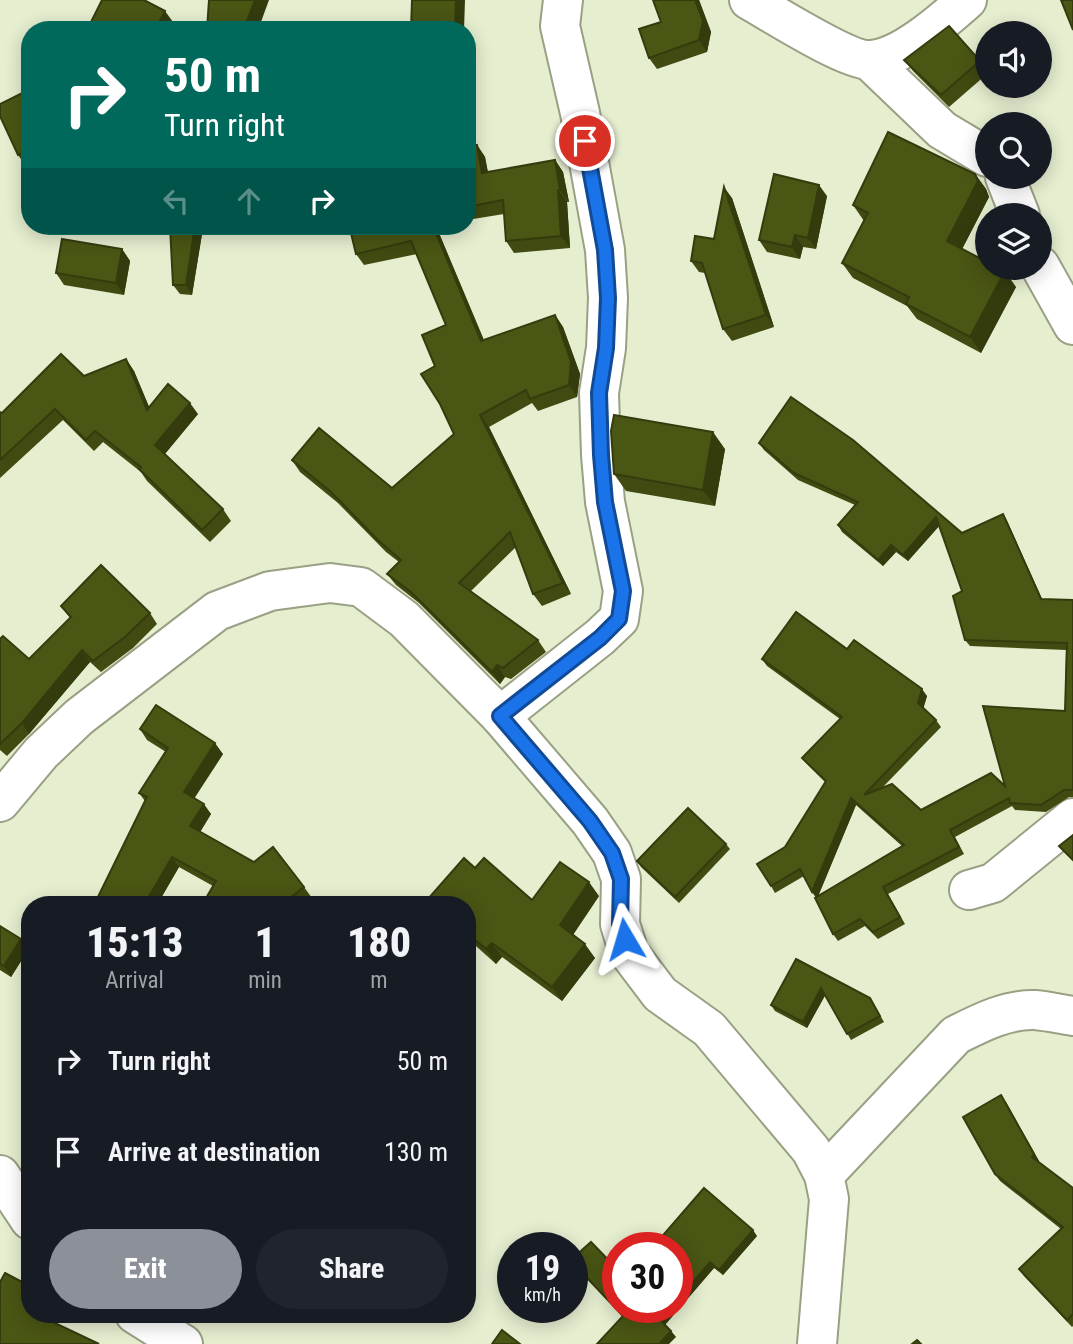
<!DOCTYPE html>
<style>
:root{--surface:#171b24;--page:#20242c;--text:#f1f3f6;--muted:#9ea1a6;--accent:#8c9099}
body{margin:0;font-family:"Roboto Condensed",sans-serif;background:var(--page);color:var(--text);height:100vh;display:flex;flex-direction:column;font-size:26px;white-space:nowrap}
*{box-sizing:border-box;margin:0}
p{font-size:23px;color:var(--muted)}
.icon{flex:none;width:38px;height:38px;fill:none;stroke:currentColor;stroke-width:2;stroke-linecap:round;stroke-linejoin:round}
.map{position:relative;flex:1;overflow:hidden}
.sheet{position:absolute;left:21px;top:896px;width:455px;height:427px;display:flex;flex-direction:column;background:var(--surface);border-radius:28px;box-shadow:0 4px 18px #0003}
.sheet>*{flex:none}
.banner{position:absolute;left:21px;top:21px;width:455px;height:214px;border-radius:28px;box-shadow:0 4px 18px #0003;background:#00695c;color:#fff;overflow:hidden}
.fabs{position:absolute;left:975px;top:21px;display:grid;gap:14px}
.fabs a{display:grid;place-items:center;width:77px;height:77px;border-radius:50%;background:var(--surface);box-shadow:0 4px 18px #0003;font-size:35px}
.speed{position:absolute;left:497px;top:1232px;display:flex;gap:14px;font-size:35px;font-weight:700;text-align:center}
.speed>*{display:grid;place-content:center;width:91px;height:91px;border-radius:50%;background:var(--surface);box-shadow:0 4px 18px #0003;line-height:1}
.speed small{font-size:18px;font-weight:400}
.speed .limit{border:10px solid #d22;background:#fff;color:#111}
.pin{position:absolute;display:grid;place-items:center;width:60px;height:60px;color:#fff;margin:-30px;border:4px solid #fff;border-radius:50%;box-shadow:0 2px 7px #0007}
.me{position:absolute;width:77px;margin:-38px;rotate:353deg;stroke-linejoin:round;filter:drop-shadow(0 0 5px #0008)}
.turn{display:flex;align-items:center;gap:24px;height:147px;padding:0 28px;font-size:32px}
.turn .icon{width:91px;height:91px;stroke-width:2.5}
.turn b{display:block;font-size:49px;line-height:60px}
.lanes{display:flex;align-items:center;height:66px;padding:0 28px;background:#0003;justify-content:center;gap:35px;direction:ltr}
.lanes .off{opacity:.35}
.eta{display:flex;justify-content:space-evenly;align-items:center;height:119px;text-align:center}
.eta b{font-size:42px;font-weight:800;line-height:49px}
.button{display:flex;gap:14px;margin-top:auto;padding:14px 28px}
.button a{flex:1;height:80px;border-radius:42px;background:var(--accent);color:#fff;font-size:28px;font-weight:800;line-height:80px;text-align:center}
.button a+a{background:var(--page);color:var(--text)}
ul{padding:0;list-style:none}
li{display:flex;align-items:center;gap:21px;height:91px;padding:0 28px}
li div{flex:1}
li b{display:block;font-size:26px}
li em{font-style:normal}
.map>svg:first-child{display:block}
</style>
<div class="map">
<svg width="1073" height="1344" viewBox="0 0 1073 1344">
<rect width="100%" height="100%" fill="#e6eed0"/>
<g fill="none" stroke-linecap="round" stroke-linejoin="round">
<g stroke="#99a084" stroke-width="42">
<g id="minor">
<path d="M749,0C772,13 849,62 871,60C902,58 944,20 967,0"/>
<path d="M870,61L942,130L987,157"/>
<path d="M1005,177L1020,215"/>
<path d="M1040,266L1073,325"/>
<path d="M500,716L600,637L619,619L623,591L605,502L601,455L599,393L606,348L608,298L605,250L580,113L560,26L563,0"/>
<path d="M0,802L41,753L79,717L217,611L270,591L330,583L361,587L404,619L500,716L590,821L612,853L621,879L620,924L629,953L660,994L709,1029L811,1150L824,1175L829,1199L817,1344"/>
<path d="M969,890L993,883L1073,818"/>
<path d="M0,1175L30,1220"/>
<path d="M824,1175L956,1035C980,1023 1007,1009 1035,1010C1047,1011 1060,1014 1073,1016"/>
<path d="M135,1314L183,1344"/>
</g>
</g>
<use href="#minor" stroke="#fff" stroke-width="38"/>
</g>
<g fill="#404a11" fill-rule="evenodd">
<path d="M653,0H699L711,32L707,52L657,69L649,58L661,22Z"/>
<path d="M904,60L980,61L987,71V74L949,107L913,71Z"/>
<path d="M467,88L469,91L468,147L477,145L485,157L488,172L555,160L563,172L569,202H567L570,248L514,253L506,241L504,214L467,220Z"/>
<path d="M30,89V164L26,166L18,155Z"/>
<path d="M975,174L986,189L989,197L962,249L1016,287L981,353L917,319L907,306L853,278L842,263L864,221L853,205Z"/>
<path d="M827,196L816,249L803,247L800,259L767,252L759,240Z"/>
<path d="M732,198L774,327L732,341L723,329L705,273L699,272L691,261L714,239Z"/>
<path d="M170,226H217V227L203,228L192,295L180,294L173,285Z"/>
<path d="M364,226H437H436L484,340L555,315L563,327L580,374L577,397L538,411L532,403L489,427L571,594L542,606L533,594L516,547L471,591L538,640L546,652L511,679L505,677L500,684L419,603L396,585L387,574L399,562L386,552L338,503L300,472L292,460L392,488L454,434L435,366L446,325L417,254L364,265L356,254Z"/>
<path d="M122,249L130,261L124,295L64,285L56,273Z"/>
<path d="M126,359L134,371L149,407L198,414L165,454L223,509L231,521L210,542L147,481L141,472L103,442L94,451L63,420L0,478V412L2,413L84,376Z"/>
<path d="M759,443L962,533L1003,514L1007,521L1042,599L1073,600V797H1069L1046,812L1015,810L1012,806L955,837L964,854L888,894L905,924L878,939L865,926L838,941L833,934L816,897L804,876L775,893L771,886L785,847L825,782L807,764L802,758L840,719L767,666L762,659L847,649L927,696L923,708L936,720L941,727L883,787L921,810L1005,786L1065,711L1066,650L970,646L965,640L962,591L939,526L908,561L896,552L883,566L842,532L838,525L855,505L798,480L764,450ZM856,805L902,846L818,896Z"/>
<path d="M725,449L715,506L626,491L614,474Z"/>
<path d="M61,606L150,613L157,624L133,648L101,672L90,662L29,734L7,756L0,750V639L29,659L70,618Z"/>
<path d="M140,729L223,754L194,798L211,814L200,832L254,862L304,887L312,898L302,905H202L213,886L179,867L157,905H94L145,801L139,793L166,752L147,740Z"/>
<path d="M726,844L730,849L679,903L641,867L637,861Z"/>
<path d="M475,868L532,900L599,896L573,935L595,958L562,1001L502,957L496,964L467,938V905H432L428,899Z"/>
<path d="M0,926L21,939L28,950L11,977L0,970Z"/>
<path d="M796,959L870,998L884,1022L851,1040L825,995L807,1028L775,1011L771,1005Z"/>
<path d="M1006,1102L1039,1161L1038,1162L1073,1188V1326L1072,1327L1024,1276L1019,1269L1061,1229L1000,1181L995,1174Z"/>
<path d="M757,1236L723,1275L714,1268L665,1325L676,1337L623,1317L572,1262L618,1307L659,1240Z"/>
</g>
<g fill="#343c0e">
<path d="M255,0H269L258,30L245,26Z"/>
<path d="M456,0H465L464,30H455Z"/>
<path d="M695,0H699L711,32L707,52L699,40Z"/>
<path d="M165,11L173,22L169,30H155Z"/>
<path d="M467,88L469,91L467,158Z"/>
<path d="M477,145L485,157L490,185L482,173Z"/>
<path d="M555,160L563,172L569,202L560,190Z"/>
<path d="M975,174L986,189L989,197L958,257L947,241Z"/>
<path d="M819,185L827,196L816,249L808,238Z"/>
<path d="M724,187L732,198L774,327L766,315Z"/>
<path d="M558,190L567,202L570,248L561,236Z"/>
<path d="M195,226H201L203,228L192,295L186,285Z"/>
<path d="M433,226H436L489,353L481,341Z"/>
<path d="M795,235L803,247L800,259L792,247Z"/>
<path d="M122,249L130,261L124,295L116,283Z"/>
<path d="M1005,271L1016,287L981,353L970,337Z"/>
<path d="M555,315L563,327L580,374L577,397L569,385Z"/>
<path d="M126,359L134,371L155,421L147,410Z"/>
<path d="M190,403L198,414L163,456L155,445Z"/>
<path d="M480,415L489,427L571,594L563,583Z"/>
<path d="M713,432L725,449L715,506L703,490Z"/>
<path d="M1003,514L1007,521L1045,606L1041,599Z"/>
<path d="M936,517L941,524L908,561L903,555Z"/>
<path d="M891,545L896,552L883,566L878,560Z"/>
<path d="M82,650L90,662L29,734L22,723Z"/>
<path d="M497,665L505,677L500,684L492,672Z"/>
<path d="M922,689L927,696L923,710L918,703Z"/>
<path d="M215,743L223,754L192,802L184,792Z"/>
<path d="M851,798L856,805L817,899L812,892Z"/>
<path d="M204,804L211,814L197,837L190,826Z"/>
<path d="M172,857L179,867L157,905H144Z"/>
<path d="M589,882L599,896L570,939L560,925Z"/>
<path d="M21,939L28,950L11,977L4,966Z"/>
<path d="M492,943L502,957L496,964L486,949Z"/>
<path d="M585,944L595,958L562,1001L552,987Z"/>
<path d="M821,988L826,994L807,1028L803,1022Z"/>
<path d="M1001,1095L1039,1161L1037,1164L1032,1157Z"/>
<path d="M753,1230L757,1236L723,1275L719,1270Z"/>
<path d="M710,1262L714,1268L664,1326L660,1320L671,1307H677V1301Z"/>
<path d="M671,1331L676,1337L669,1344H659Z"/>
</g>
<g fill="#4a5614" stroke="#343c0e" stroke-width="2">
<path d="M102,0H144L165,11L155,30H87Z"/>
<path d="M209,0H255L245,26L311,30H207Z"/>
<path d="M412,0H456L455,30H411Z"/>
<path d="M653,0H695L703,21L699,40L649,58L639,29L661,22Z"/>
<path d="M1061,0H1073V30Z"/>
<path d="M949,26L980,61L941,95L904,60Z"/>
<path d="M30,89V149L18,155L0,116V104Z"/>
<path d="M888,132L975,174L978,181L947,241L987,262V268H998L1005,271L970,337L906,304L909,297L842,263L868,213L853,205Z"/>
<path d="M477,145L482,173L555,160L560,190H558L561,236L506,241L503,200L467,207V147Z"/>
<path d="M774,174L819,185L808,238L795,235L792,247L759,240Z"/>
<path d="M724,187L766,315L723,329L702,263L691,261L695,236L714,239Z"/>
<path d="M170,226H195L186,285H173Z"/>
<path d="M364,226H433L481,341L555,315L571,362L569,385L530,399L526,390L480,415L563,583L533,594L510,532L459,583L538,640L503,668L497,665L492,672L411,592L387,574L401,560L378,540L330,491L292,460L319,428L392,488L454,434L440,404L421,374L435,366L422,335L446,325L411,241L356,254L350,229Z"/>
<path d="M62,239L122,249L116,283L56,273Z"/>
<path d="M61,354L84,376L126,359L147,410L168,384L190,403L155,445L223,509L202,530L139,469L141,467L95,431L86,440L55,409L0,460V412L2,413Z"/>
<path d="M791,397L853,440L962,533L1003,514L1041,599L1073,600V790H1064L1041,805L1010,803L1009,798L950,830L959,847L883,887L900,917L873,932L860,919L833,934L815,898L904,845L851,798L812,892L800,869L771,886L757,864L785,847L826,781L802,758L842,717L762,659L796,612L847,649L854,640L922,689L918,703L936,720L864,795L892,784L921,810L991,773L1005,786L983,706L1065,711L1067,643L965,640L953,596L962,591L936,517L903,555L891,545L878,560L838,525L858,502L794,473L759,443Z"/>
<path d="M614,415L713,432L703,490L614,474L611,431Z"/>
<path d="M101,565L150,613L125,637L93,661L82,650L22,723L0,744V639L3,636L29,659L71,617L61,606Z"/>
<path d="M156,705L215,743L184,792L204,804L190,826L254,862L273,847L304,887L281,905H202L216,881L172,857L144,905H94L147,797L139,793L168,748L140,729Z"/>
<path d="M688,808L726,844L675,897L637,861Z"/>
<path d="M1073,835V860L1059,846Z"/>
<path d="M464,858L475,868L484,858L532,900L560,862L589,882L560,925L585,944L552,987L492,943L486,949L467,933V905H435L428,899Z"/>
<path d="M0,926L21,939L4,966L0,964Z"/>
<path d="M796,959L870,998L880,1016L847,1034L821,988L803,1022L771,1005Z"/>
<path d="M1001,1095L1034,1154L1032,1157L1073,1188V1314L1067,1320L1019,1269L1063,1227L995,1174L963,1117Z"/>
<path d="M704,1188L753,1230L719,1270L710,1262L677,1301V1248H647L655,1237L659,1240Z"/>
<path d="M591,1242L618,1270V1307H671L660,1320L671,1331L659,1344H597L623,1316L572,1262V1259Z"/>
<path d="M5,1273L30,1286V1305L27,1310L30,1311V1314H36L99,1344H0V1282Z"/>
<path d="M502,1330L520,1344H492Z"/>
<path d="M917,1340L921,1344H912Z"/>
</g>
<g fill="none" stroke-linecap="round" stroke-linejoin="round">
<g stroke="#114b97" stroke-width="18">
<path id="route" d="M585,141L605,250L608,298L606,348L599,393L601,455L605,502L623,591L619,619L600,638L500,716L590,821L612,853L621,879L620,924L625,939"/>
</g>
<use href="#route" stroke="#1a73e8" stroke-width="12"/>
</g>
</svg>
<div class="fabs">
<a><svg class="icon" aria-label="sound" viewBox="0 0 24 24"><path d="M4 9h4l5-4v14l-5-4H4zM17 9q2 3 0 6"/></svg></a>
<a><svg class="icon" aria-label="search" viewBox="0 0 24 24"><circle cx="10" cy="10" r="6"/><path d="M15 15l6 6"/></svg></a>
<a><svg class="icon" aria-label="layers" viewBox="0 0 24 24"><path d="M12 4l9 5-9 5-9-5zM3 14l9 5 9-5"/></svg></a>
</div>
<div class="speed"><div>19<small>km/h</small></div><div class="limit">30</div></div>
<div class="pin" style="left:585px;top:141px;background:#d93025"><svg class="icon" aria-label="arrive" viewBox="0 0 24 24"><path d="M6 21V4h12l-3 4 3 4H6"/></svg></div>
<svg class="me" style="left:625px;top:939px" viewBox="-20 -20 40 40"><path d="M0-17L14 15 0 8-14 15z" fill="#1a73e8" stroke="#fff" stroke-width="4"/></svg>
<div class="banner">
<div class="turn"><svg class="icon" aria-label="right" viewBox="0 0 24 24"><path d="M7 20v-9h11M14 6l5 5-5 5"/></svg><div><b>50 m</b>Turn right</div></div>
<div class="lanes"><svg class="icon off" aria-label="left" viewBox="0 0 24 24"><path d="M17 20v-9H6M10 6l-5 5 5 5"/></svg><svg class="icon off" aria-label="ahead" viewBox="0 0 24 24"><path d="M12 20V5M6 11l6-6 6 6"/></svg><svg class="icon" aria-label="right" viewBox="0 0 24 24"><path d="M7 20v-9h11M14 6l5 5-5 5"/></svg></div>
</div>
<section class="sheet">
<div class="eta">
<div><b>15:13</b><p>Arrival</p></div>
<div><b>1</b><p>min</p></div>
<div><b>180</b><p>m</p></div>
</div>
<ul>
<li><svg class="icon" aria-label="right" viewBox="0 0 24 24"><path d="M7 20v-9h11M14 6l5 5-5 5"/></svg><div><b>Turn right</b></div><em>50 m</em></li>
<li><svg class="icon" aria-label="arrive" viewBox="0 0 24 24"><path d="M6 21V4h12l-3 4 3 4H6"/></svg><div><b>Arrive at destination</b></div><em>130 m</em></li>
</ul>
<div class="button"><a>Exit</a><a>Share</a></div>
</section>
</div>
